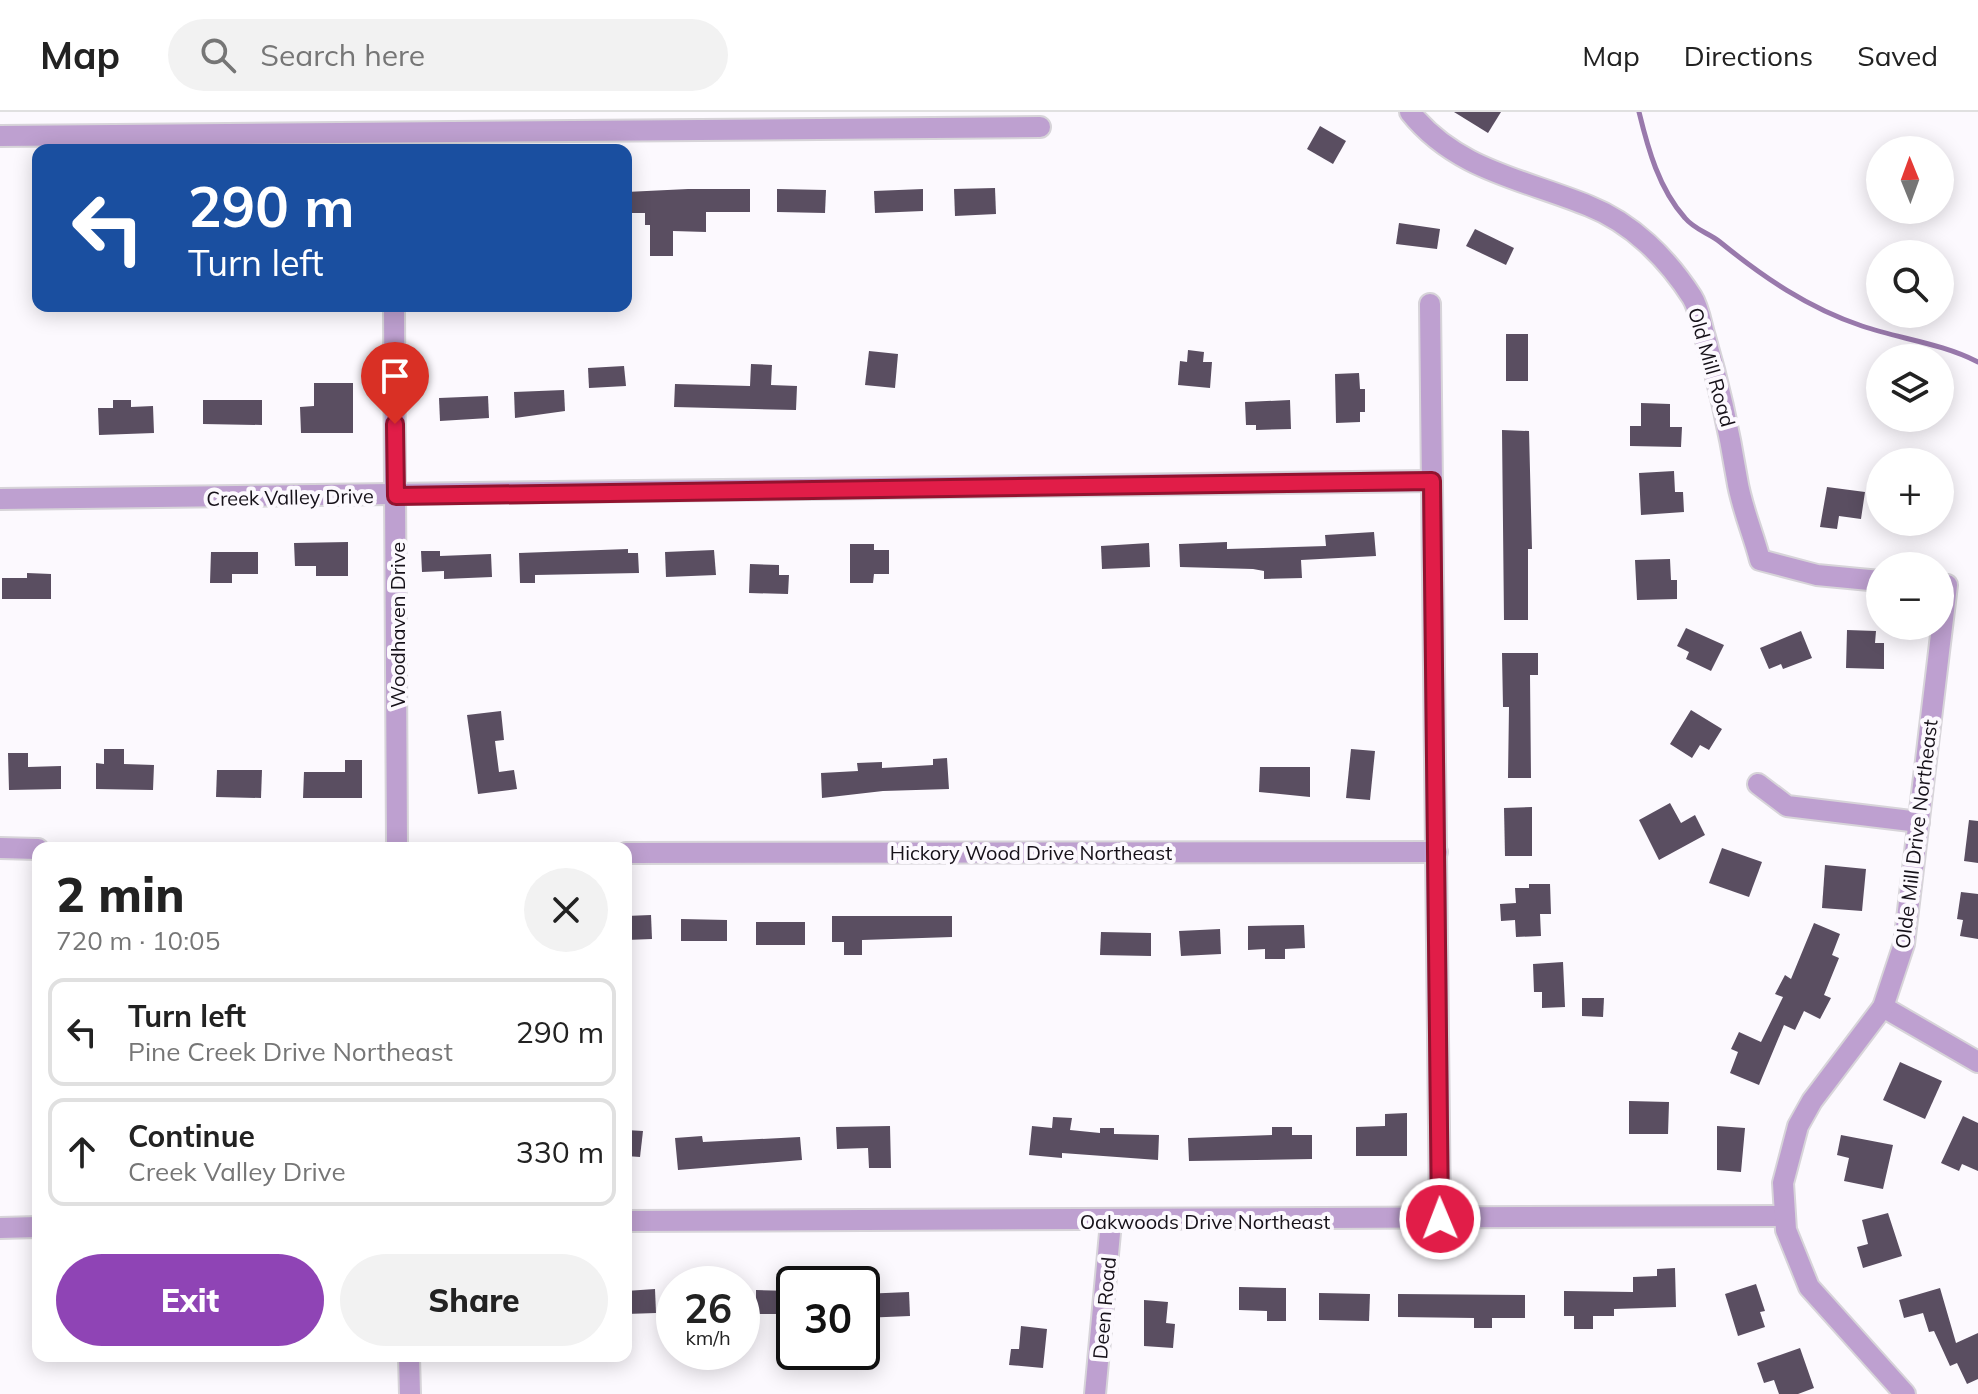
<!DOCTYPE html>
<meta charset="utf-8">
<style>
:root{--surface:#fff;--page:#f2f2f2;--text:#222;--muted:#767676;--line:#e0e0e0;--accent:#8f44b5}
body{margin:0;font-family:Mulish,sans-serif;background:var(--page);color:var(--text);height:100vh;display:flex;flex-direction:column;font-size:30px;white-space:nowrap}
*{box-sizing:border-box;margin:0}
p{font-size:26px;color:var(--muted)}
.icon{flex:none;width:44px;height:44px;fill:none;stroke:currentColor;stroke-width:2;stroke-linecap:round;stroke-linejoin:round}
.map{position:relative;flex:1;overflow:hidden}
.drawer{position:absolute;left:32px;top:730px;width:600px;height:520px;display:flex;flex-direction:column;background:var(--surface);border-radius:16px;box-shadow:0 4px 20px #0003}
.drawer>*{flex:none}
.top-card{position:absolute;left:32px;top:32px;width:600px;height:168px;border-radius:16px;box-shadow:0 4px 20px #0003;background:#1a4fa0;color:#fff;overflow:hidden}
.needle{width:52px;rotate:359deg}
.buttons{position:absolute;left:1866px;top:24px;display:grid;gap:16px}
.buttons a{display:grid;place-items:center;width:88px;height:88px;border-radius:50%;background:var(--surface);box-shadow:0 4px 20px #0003;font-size:40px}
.speed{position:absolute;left:656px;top:1154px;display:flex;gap:16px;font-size:40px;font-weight:700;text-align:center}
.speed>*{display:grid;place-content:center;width:104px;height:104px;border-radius:50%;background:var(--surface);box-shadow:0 4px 20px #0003;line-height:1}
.speed small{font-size:20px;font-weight:400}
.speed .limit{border:4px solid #111;border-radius:12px;background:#fff;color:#111}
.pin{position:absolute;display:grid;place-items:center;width:68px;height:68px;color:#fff;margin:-82px -34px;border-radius:50% 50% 50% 0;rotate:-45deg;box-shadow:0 0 8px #0007}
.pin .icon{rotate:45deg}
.me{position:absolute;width:88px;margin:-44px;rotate:359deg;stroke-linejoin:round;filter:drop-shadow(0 0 6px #0008)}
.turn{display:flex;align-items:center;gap:28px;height:168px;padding:0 24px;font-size:36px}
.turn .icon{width:104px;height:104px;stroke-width:2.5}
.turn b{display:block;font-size:56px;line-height:68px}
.round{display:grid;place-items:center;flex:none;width:84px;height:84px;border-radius:42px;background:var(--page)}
.head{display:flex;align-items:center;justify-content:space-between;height:136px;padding:0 24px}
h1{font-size:48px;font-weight:800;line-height:60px}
.button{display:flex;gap:16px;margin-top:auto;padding:16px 24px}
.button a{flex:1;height:92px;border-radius:48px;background:var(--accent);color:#fff;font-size:32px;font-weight:800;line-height:92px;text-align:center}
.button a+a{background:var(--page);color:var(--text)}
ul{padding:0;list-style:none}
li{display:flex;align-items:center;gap:24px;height:108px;margin:0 16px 12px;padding:0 8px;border:4px solid var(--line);border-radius:16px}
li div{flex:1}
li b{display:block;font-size:30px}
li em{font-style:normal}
header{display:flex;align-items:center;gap:48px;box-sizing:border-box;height:112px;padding:0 40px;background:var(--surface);border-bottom:2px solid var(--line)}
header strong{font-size:38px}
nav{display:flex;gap:44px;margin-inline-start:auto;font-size:28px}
.search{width:560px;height:72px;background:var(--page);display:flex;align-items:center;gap:20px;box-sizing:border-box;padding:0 28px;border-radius:44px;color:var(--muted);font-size:30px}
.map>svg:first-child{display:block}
</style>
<header>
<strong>Map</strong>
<div class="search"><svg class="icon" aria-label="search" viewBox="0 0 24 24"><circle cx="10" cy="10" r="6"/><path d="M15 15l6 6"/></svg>Search here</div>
<nav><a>Map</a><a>Directions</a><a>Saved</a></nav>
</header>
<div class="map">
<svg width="1978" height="1282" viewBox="0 0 1978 1282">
<rect width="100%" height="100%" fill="#fcf9fe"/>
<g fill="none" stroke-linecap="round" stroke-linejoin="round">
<path stroke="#9979ac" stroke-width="5" d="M1639,0C1648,37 1659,77 1685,106C1695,118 1709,121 1720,130C1763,165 1808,196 1862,214C1900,227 1941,231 1978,250"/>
</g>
<g fill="#5a4e61">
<path d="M1454,0H1501L1488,21Z"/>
<path d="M1320,14L1346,29L1333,52L1307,37Z"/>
<path d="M995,76L996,102L955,104L954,77Z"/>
<path d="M688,77H750V100H706V120L673,119V144H650V113H645V101H626V80Z"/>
<path d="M777,77L826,78L825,101L777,100Z"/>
<path d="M923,77V99L875,101L874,79Z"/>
<path d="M1399,111L1440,117L1437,137L1396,132Z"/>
<path d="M1475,117L1514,136L1506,153L1466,134Z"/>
<rect x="1506" y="222" width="22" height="47"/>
<path d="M1188,238L1204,240L1203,250H1212L1210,276L1178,273L1180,249L1187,250Z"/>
<path d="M869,239L898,242L895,276L865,273Z"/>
<path d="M751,252L772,253L771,273L797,274L796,298L674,295L675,272L750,274Z"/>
<path d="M624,254L626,274L589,276L588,256Z"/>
<path d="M1359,261L1360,277H1365V300H1360V310L1336,311L1335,262Z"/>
<path d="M314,271H353V321H301L300,295L314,294Z"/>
<path d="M564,278L565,299L515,306L514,280Z"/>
<path d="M488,284L489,306L440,309L439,286Z"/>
<path d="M113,288H131V295L153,294L154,321L99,323L98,296H113Z"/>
<path d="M203,288H262V313L203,312Z"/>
<path d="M1290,288L1291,317L1256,318V313H1246L1245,290Z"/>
<path d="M1641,291L1670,292V315H1682L1681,335L1630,334V314H1641Z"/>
<path d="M1502,318L1529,319L1532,437H1528V508H1504Z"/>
<path d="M1674,359L1675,380H1683L1684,400L1641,403L1639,361Z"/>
<path d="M1827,375L1865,380L1861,407L1839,404L1837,417L1820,415Z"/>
<path d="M1374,420L1376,444L1301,448L1302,466L1264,467V459L1253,457L1180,455L1179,432L1227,430V437L1326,434L1325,423Z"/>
<path d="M348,430V464H316V454H295L294,431Z"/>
<path d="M1149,431L1150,455L1102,457L1101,434Z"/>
<path d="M850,432H874V438H889V462H874L873,471H850Z"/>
<path d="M628,437V441H638L639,461L535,463V471H520L519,441Z"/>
<path d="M714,438L716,463L666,465L665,440Z"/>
<path d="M421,439H440V444L491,442L492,465L444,467V459L422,460Z"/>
<path d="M211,440H258V462H232V471H210Z"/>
<path d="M1670,447L1671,468H1677V487L1637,488L1635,448Z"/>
<path d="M750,452L779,453V463H789L788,482L749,481Z"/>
<path d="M27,461L51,462V487H2V466H27Z"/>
<path d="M1686,516L1724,533L1711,559L1686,547L1689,540L1677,534Z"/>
<path d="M1847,518L1876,519L1875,531H1884V557L1846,556Z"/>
<path d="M1801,519L1812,546L1783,557L1781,552L1769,557L1760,536Z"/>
<path d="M1502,541H1538V563H1530L1531,666H1508L1509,595H1503Z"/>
<path d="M1691,598L1722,617L1709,638L1700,633L1692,646L1670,632Z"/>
<path d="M501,599L504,628L495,629L499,660L514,658L517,677L478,682L467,603Z"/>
<path d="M104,637H124V652L154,653L153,678L96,677V651L104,652Z"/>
<path d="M1351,637L1375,639L1370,688L1346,686Z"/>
<path d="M8,641H28V655L61,654V677L9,678Z"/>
<path d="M947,646L949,677L883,679L822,686L821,661L858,659L857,651L882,650V656L933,653V647Z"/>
<path d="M345,648H362V686H303L304,660H345Z"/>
<path d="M1260,655H1310V685L1259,680Z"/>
<path d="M217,658H262L261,686L216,685Z"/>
<path d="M1670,691L1681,711L1695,703L1705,723L1659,748L1639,708Z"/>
<path d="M1532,695V744H1505L1504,696Z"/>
<path d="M1969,708L1978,709V751L1964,749Z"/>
<path d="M1722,736L1762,750L1749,785L1709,771Z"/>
<path d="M1825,753L1866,757L1862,799L1822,796Z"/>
<path d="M1529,772H1550L1551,802H1540L1541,824L1516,825L1515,808L1501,809L1500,792L1516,791L1515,776H1529Z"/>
<path d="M1961,780L1978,782V827L1960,824L1963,808L1957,807Z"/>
<path d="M651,803L652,827L626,828V804Z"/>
<path d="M832,804H952V825L862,828V843H844V830H832Z"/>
<path d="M681,807L727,808V829H681Z"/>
<rect x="756" y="810" width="49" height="23"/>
<path d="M1814,811L1840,822L1832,843L1839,846L1824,883L1831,886L1820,907L1804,899L1795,918L1784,913L1759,973L1730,961L1738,940L1731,937L1739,920L1761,930L1783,885L1775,882L1785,863L1791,867Z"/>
<path d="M1304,813L1305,836L1285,837V847H1265V837L1248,838V814Z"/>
<path d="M1220,817L1221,842L1181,844L1179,819Z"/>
<path d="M1101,820L1151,821V844L1100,843Z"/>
<path d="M1563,850L1565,895L1542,896V880H1534L1533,852Z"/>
<path d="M1582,886H1604L1603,905L1582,904Z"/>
<path d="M1900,950L1942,969L1925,1007L1883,988Z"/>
<path d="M1629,989L1669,990L1668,1022H1629Z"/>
<path d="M1407,1001V1044H1356V1015L1385,1014V1002Z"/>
<path d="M1963,1004L1978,1011V1059L1962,1052L1959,1059L1941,1051Z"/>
<path d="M1053,1005L1072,1006L1070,1018L1100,1021V1016H1114V1022L1159,1023L1158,1048L1062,1041V1046L1029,1043L1032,1014L1052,1016Z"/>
<path d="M890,1014L891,1056H869L868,1036L837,1037L836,1015Z"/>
<path d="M1717,1014L1745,1016L1741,1060L1717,1058Z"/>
<path d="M1272,1015H1292V1023H1312V1047L1189,1049L1188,1026L1272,1023Z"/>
<path d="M626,1018L643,1019L640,1045L626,1044Z"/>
<path d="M1841,1023L1893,1033L1883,1077L1844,1069L1849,1046L1837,1043Z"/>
<path d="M702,1024L703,1030L800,1025L802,1048L678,1058L675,1026Z"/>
<path d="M1888,1101L1902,1144L1863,1156L1857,1135L1868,1132L1862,1108Z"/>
<path d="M1675,1156L1676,1195L1614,1197V1204H1593V1217H1574V1204H1564V1179L1633,1180V1165L1657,1164V1157Z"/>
<path d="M1756,1172L1765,1199L1760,1200L1765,1215L1738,1224L1725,1182Z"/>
<path d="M1239,1175L1286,1176V1209H1267V1199L1239,1198Z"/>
<path d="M1940,1176L1956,1231L1978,1221V1267L1967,1272L1957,1251L1950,1254L1934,1219L1929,1220L1923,1201L1904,1206L1899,1188Z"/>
<path d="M655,1177L656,1201L626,1202V1179Z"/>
<path d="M756,1178L794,1179V1202H756Z"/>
<path d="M909,1180L910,1204L862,1206V1182Z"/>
<path d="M1319,1181L1370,1182L1369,1209L1319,1208Z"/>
<path d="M1398,1182L1525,1183V1206H1492V1216H1474V1206L1398,1205Z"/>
<path d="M1144,1188L1168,1190L1166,1211L1175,1212L1173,1236L1144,1234Z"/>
<path d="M1021,1214L1047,1217L1043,1256L1009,1253L1011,1237H1019Z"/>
<path d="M1800,1236L1814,1276L1798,1282H1779L1774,1268L1764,1271L1757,1251Z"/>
</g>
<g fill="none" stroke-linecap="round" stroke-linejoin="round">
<g stroke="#d7d4d9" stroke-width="24">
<g id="street">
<path d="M1410,0C1456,58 1523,67 1589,94C1632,111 1667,146 1692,185C1699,196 1701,212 1705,225C1719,272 1729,318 1737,367C1741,394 1753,421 1760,448L1817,463L1880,469"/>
<path d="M0,24L1040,15"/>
<path d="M1430,192L1440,1107"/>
<path d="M394,194L397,736"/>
<path d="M0,387L1432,369"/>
<path d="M1758,672L1787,694L1919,710"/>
<path d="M0,736L38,737"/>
<path d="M626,741L1437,740"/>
<path d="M1883,895L1978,950"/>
<path d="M626,1109L1783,1104"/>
<path d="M0,1116L38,1115"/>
<path d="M409,1244L410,1282"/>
<path d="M1095,1282L1111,1110"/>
<path d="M1905,1282L1809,1175L1786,1118L1783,1071L1798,1014L1812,989L1883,895L1904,832L1947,473H1940"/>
</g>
</g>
<use href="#street" stroke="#bea0d0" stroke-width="20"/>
</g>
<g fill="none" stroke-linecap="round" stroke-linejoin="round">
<g stroke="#92132f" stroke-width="20">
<path id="route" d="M395,312L396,384L1432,369L1440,1107"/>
</g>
<use href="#route" stroke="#e11d48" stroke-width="14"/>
</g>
<g text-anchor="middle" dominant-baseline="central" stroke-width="8" stroke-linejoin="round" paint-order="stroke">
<g font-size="20" fill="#161119" stroke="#fcf9fe">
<text transform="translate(1712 255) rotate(74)">Old Mill Road</text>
<text transform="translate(290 385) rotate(-1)">Creek Valley Drive</text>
<text transform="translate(397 513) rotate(-90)">Woodhaven Drive</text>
<text transform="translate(1916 722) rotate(-83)">Olde Mill Drive Northeast</text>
<text x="1031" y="740">Hickory Wood Drive Northeast</text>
<text x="1205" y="1109">Oakwoods Drive Northeast</text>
<text transform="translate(1104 1196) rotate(-85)">Deen Road</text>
</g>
</g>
</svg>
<div class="buttons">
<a><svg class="needle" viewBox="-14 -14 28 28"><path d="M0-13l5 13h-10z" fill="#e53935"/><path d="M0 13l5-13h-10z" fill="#767676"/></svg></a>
<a><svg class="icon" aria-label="search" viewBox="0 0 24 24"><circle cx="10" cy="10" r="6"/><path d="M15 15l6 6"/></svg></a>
<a><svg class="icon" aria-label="layers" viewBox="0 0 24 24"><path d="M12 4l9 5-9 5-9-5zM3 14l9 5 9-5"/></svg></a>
<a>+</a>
<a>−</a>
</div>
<div class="speed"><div>26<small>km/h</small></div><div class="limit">30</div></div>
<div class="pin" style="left:395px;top:312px;background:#d93025"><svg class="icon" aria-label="arrive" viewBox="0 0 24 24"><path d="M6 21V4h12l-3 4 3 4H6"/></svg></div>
<svg class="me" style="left:1440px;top:1107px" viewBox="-20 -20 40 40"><circle r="17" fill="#e11d48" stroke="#fff" stroke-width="3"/><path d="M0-11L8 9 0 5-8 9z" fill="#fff"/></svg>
<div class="top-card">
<div class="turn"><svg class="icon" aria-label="left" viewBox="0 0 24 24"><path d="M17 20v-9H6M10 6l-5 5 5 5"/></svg><div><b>290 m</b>Turn left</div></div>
</div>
<section class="drawer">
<div class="head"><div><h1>2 min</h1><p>720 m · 10:05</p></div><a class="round"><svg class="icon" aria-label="close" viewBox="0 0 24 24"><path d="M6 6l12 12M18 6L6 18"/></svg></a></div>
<ul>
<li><svg class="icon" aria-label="left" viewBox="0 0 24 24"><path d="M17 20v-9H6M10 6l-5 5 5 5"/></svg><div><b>Turn left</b><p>Pine Creek Drive Northeast</p></div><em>290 m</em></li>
<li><svg class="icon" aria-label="ahead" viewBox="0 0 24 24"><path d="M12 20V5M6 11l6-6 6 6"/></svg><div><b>Continue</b><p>Creek Valley Drive</p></div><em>330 m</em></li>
</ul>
<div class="button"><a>Exit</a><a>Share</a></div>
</section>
</div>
